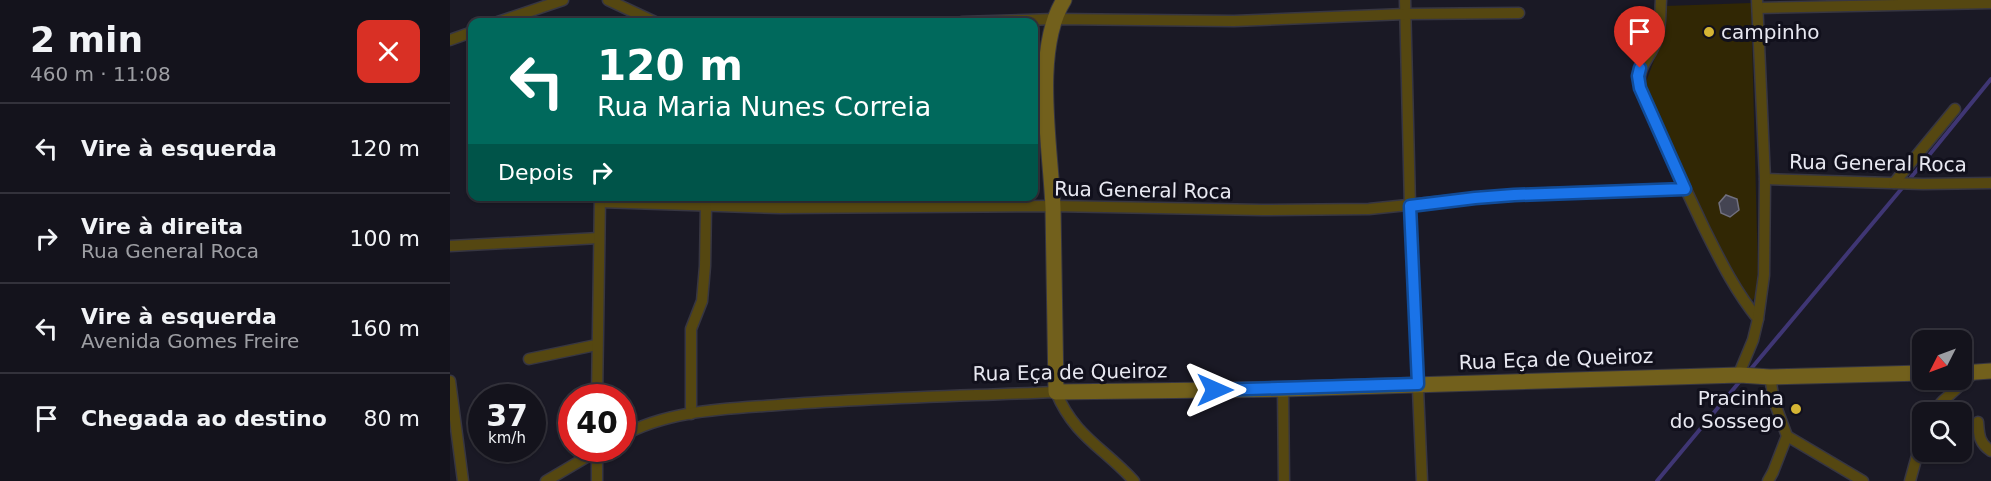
<!DOCTYPE html>
<html lang="pt">
<meta charset="utf-8">
<style>
:root{--surface:#14131c;--page:#1d1c25;--text:#f1f3f6;--muted:#9d9ea3;--line:#33323b}
body{margin:0;font-family:"DejaVu Sans",sans-serif;background:var(--page);color:var(--text);height:100vh;display:flex;flex-direction:column;font-size:22px;white-space:nowrap}
*{box-sizing:border-box;margin:0}
p{font-size:20px;color:var(--muted)}
.icon{flex:none;width:33px;height:33px;fill:none;stroke:currentColor;stroke-width:2;stroke-linecap:round;stroke-linejoin:round}
.map{position:relative;flex:1;overflow:hidden}
.sheet{display:flex;flex-direction:column;background:var(--surface);width:450px}
.sheet>*{flex:none}
.top-card{position:absolute;left:18px;top:18px;width:570px;height:183px;border-radius:12px;box-shadow:0 2px 4px #0004,0 0 0 2px var(--line);background:#00695c;color:#fff;overflow:hidden}
.needle{width:39px;rotate:228deg}
.fabs{position:absolute;left:1462px;top:330px;display:grid;gap:12px}
.fabs a{display:grid;place-items:center;width:60px;height:60px;border-radius:12px;background:var(--surface);box-shadow:0 2px 4px #0004,0 0 0 2px var(--line);font-size:30px}
.speed{position:absolute;left:18px;top:384px;display:flex;gap:12px;font-size:30px;font-weight:700;text-align:center}
.speed>*{display:grid;place-content:center;width:78px;height:78px;border-radius:50%;background:var(--surface);box-shadow:0 2px 4px #0004,0 0 0 2px var(--line);line-height:1}
.speed small{font-size:15px;font-weight:400}
.speed .limit{border:9px solid #d22;background:#fff;color:#111}
.pin{position:absolute;display:grid;place-items:center;width:51px;height:51px;color:#fff;margin:-62px -26px;border-radius:50% 50% 50% 0;rotate:-45deg;box-shadow:0 0 6px #0007}
.pin .icon{rotate:45deg}
.me{position:absolute;width:66px;margin:-33px;rotate:90deg;stroke-linejoin:round;filter:drop-shadow(0 0 4px #0008)}
.turn{display:flex;align-items:center;gap:21px;height:126px;padding:0 30px;font-size:27px}
.turn .icon{width:78px;height:78px;stroke-width:2.5}
.turn b{display:block;font-size:42px;line-height:51px}
.then{display:flex;align-items:center;height:57px;padding:0 30px;background:#0003;gap:12px;font-size:22px}
.round{display:grid;place-items:center;flex:none;width:63px;height:63px;border-radius:12px;background:var(--page)}
.summary{display:flex;align-items:center;justify-content:space-between;height:102px;padding:0 30px}
h1{font-size:36px;font-weight:700;line-height:45px}
ul{padding:0;list-style:none}
li{display:flex;align-items:center;gap:18px;height:90px;padding:0 30px;border-top:2px solid var(--line)}
li div{flex:1}
li b{display:block;font-size:22px}
li em{font-style:normal}
main{display:flex;flex:1;min-height:0}
.map>svg:first-child{display:block}
</style>
<main>
<section class="sheet">
<div class="summary"><div><h1>2 min</h1><p>460 m · 11:08</p></div><a class="round" style="background:#d93025;color:#fff"><svg class="icon" aria-label="close" viewBox="0 0 24 24"><path d="M6 6l12 12M18 6L6 18"/></svg></a></div>
<ul>
<li><svg class="icon" aria-label="left" viewBox="0 0 24 24"><path d="M17 20v-9H6M10 6l-5 5 5 5"/></svg><div><b>Vire à esquerda</b></div><em>120 m</em></li>
<li><svg class="icon" aria-label="right" viewBox="0 0 24 24"><path d="M7 20v-9h11M14 6l5 5-5 5"/></svg><div><b>Vire à direita</b><p>Rua General Roca</p></div><em>100 m</em></li>
<li><svg class="icon" aria-label="left" viewBox="0 0 24 24"><path d="M17 20v-9H6M10 6l-5 5 5 5"/></svg><div><b>Vire à esquerda</b><p>Avenida Gomes Freire</p></div><em>160 m</em></li>
<li><svg class="icon" aria-label="arrive" viewBox="0 0 24 24"><path d="M6 21V4h12l-3 4 3 4H6"/></svg><div><b>Chegada ao destino</b></div><em>80 m</em></li>
</ul>
</section>
<div class="map">
<svg width="1541" height="481" viewBox="0 0 1541 481">
<rect width="100%" height="100%" fill="#1a1925"/>
<path fill="#312704" d="M1301,3L1308,272L1305,297L1301,302L1295,300L1213,134L1194,87L1208,50L1213,32L1215,6Z"/>
<g fill="none" stroke-linecap="round" stroke-linejoin="round">
<g stroke="#3f3674" stroke-width="4">
<path d="M1458,181L1541,79"/>
<path d="M1300,370L1453,187"/>
<path d="M1207,481L1291,380"/>
</g>
</g>
<path fill="#444452" stroke="#71707f" stroke-width="1.5" d="M1276,195L1287,199L1289,210L1280,217L1271,213L1269,203Z"/>
<g fill="none" stroke-linecap="round" stroke-linejoin="round">
<g stroke="#373642" stroke-width="13">
<g id="street">
<path d="M158,0L205,22"/>
<path d="M955,0L960,206L972,481"/>
<path d="M1211,0C1210,13 1211,27 1207,39C1200,60 1187,65 1190,89C1211,135 1232,182 1254,228C1270,260 1285,291 1308,319"/>
<path d="M1308,8L1541,3"/>
<path d="M48,22L113,0"/>
<path d="M512,22L605,19L784,21L955,14L1069,13"/>
<path d="M0,40L22,32"/>
<path d="M1315,179L1473,184L1541,183"/>
<path d="M1444,183L1505,109"/>
<path d="M150,202L330,208L603,206L812,210L919,209L1025,198L1102,193L1235,189"/>
<path d="M0,246L149,238"/>
<path d="M79,359L146,345"/>
<path d="M1288,376L1303,340L1308,319L1314,275L1315,179L1307,0"/>
<path d="M0,381L13,481"/>
<path d="M833,389L834,481"/>
<path d="M147,398L150,197"/>
<path d="M1483,412L1494,400L1525,372"/>
<path d="M241,414V329L252,301L255,266L256,206"/>
<path d="M1528,422C1529,435 1529,443 1541,451"/>
<path d="M172,436C218,410 276,409 328,405C420,398 513,396 606,392C624,436 654,448 684,481"/>
<path d="M1337,436L1413,481"/>
<path d="M147,448V481"/>
<path d="M96,481L152,448"/>
<path d="M1318,481L1323,472L1337,436L1324,401L1320,377"/>
<path d="M1460,481L1473,434"/>
</g>
</g>
<g stroke="#373642" stroke-width="17">
<g id="secondary">
<path d="M614,0C582,50 601,150 603,208C604,269 605,331 606,392L833,389L1290,375L1320,377L1473,373"/>
<path d="M1512,373L1541,371"/>
</g>
</g>
<use href="#street" stroke="#554711" stroke-width="10"/>
<use href="#secondary" stroke="#72601c" stroke-width="15"/>
</g>
<g fill="none" stroke-linecap="round" stroke-linejoin="round">
<g stroke="#114b97" stroke-width="15">
<path id="route" d="M765,390L968,384L960,206L1025,198L1064,195L1235,189L1190,88L1188,76L1190,68"/>
</g>
<use href="#route" stroke="#1a73e8" stroke-width="10"/>
</g>
<g fill="#d5b534" stroke="#11101c" stroke-width="2">
<circle cx="1259" cy="32" r="6"/>
<circle cx="1346" cy="409" r="6"/>
</g>
<g text-anchor="middle" dominant-baseline="central" stroke-width="6" stroke-linejoin="round" paint-order="stroke">
<g font-size="20" fill="#e8e8f1" stroke="#11101c" text-anchor="start">
<text x="1271" y="32">campinho</text>
<text x="1334" y="398" text-anchor="end">Pracinha<tspan x="1334" dy="23">do Sossego</tspan></text>
</g>
<g font-size="20" fill="#e8e8f1" stroke="#11101c">
<text transform="translate(1428 163) rotate(1)">Rua General Roca</text>
<text transform="translate(693 190) rotate(1)">Rua General Roca</text>
<text transform="translate(1106 359) rotate(-2)">Rua Eça de Queiroz</text>
<text transform="translate(620 372) rotate(-1)">Rua Eça de Queiroz</text>
</g>
</g>
</svg>
<div class="fabs">
<a><svg class="needle" viewBox="-14 -14 28 28"><path d="M0-13l5 13h-10z" fill="#e53935"/><path d="M0 13l5-13h-10z" fill="#9d9ea3"/></svg></a>
<a><svg class="icon" aria-label="search" viewBox="0 0 24 24"><circle cx="10" cy="10" r="6"/><path d="M15 15l6 6"/></svg></a>
</div>
<div class="speed"><div>37<small>km/h</small></div><div class="limit">40</div></div>
<div class="pin" style="left:1190px;top:68px;background:#d93025"><svg class="icon" aria-label="arrive" viewBox="0 0 24 24"><path d="M6 21V4h12l-3 4 3 4H6"/></svg></div>
<svg class="me" style="left:765px;top:390px" viewBox="-20 -20 40 40"><path d="M0-17L14 15 0 8-14 15z" fill="#1a73e8" stroke="#fff" stroke-width="4"/></svg>
<div class="top-card">
<div class="turn"><svg class="icon" aria-label="left" viewBox="0 0 24 24"><path d="M17 20v-9H6M10 6l-5 5 5 5"/></svg><div><b>120 m</b>Rua Maria Nunes Correia</div></div>
<div class="then">Depois<svg class="icon" aria-label="right" viewBox="0 0 24 24"><path d="M7 20v-9h11M14 6l5 5-5 5"/></svg></div>
</div>
</div>
</main>
